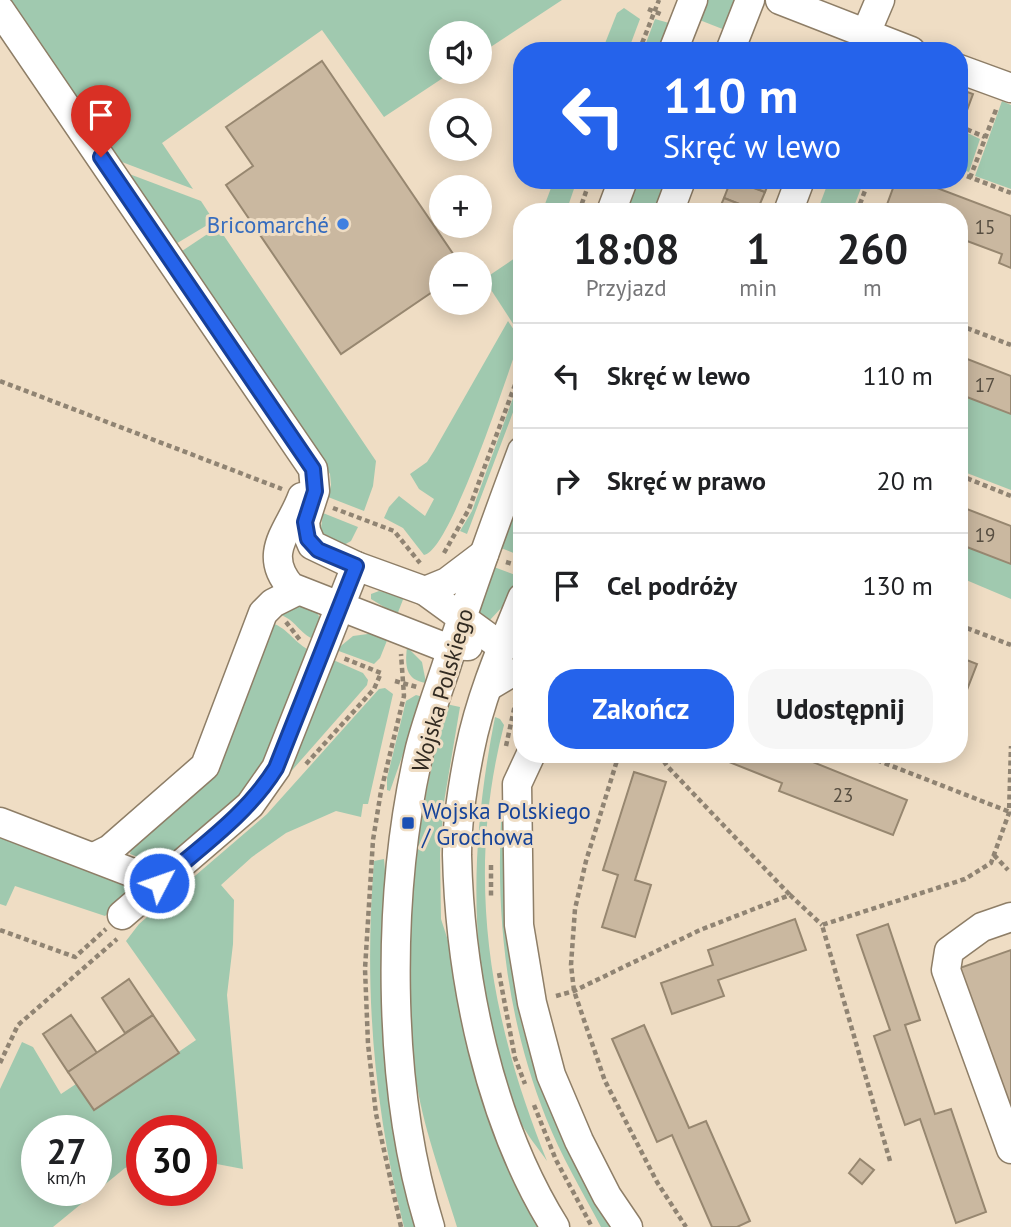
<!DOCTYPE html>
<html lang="pl">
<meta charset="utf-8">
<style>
:root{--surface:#fff;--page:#f6f6f6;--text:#202124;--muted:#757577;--line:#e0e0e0;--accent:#2563eb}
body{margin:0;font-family:"PT Sans",sans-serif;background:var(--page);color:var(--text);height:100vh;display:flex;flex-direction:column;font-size:26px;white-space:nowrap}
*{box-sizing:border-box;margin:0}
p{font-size:23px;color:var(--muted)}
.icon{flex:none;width:38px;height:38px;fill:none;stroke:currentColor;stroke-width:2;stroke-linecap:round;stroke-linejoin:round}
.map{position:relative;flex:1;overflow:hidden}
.side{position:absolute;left:513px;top:203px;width:455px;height:560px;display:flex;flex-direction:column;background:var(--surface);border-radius:28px;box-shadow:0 4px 18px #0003}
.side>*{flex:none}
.top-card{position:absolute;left:513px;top:42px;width:455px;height:147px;border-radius:28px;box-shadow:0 4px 18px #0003;background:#2563eb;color:#fff;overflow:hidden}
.controls{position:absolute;left:429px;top:21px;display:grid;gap:14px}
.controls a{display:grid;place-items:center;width:63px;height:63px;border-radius:50%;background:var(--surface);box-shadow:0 4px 18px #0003;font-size:35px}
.speed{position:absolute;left:21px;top:1115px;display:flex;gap:14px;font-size:35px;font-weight:700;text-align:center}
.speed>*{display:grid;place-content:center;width:91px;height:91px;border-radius:50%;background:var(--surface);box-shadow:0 4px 18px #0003;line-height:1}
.speed small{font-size:18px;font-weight:400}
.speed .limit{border:10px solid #d22;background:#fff;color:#111}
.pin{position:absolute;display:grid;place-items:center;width:60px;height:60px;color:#fff;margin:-72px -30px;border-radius:50% 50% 50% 0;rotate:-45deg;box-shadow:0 0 7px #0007}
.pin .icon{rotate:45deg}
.me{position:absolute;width:77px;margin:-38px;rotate:49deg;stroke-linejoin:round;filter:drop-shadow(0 0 5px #0008)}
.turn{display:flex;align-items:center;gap:24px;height:147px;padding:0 35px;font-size:32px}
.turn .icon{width:91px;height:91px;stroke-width:2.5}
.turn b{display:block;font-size:49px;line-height:60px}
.eta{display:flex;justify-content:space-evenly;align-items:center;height:119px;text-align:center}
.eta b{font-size:42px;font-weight:700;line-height:49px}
.primary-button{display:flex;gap:14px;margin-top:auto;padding:14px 35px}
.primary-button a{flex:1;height:80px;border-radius:28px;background:var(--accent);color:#fff;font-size:28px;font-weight:700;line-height:80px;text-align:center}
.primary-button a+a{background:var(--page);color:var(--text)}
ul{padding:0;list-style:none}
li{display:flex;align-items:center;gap:21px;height:105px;padding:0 35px;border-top:2px solid var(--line)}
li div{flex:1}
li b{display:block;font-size:26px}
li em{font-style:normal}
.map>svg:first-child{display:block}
</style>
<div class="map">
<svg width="1011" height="1227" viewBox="0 0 1011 1227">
<rect width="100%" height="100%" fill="#efddc4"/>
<g fill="#a0c9af" fill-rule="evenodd">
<path d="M7,0H562L480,54V33H441V72H452L384,117L322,30L162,143L193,189L114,159Z"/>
<path d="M705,0H736L725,30L697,19Z"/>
<path d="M624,8L640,19L628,51H602L617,13Z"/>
<path d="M655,19L669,23L659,51H643Z"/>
<path d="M1002,101L1011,105V189L975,176Z"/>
<path d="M959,129L980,139L969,172L959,169Z"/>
<path d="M124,172L201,201L214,221L174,245Z"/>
<path d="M554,180H577L566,212H542Z"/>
<path d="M636,180H668L656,212H624Z"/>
<path d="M829,180H864L852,212H817Z"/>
<path d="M218,227L376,461L373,486L364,511L328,497L331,485L330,474L179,253Z"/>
<path d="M521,254L522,336H521L484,279Z"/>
<path d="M508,321L520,339C509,370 450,552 424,555L403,528L384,518L389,507L399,496L425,516L434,499L419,489L410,474L427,462L434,451Z"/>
<path d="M521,376V391L467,534L460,531L472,511Z"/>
<path d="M959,394L1011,414V490L959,470Z"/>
<path d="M521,491V556L501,548Z"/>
<path d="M323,513L358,527L351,541L342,546L325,538L321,528Z"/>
<path d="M959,544L1011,564V599L959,577Z"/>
<path d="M494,567L518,576L504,605L489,621L475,616Z"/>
<path d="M379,591L404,597L397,615L371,599V594Z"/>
<path d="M297,605C323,612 323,615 315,640C298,633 297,620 278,614Z"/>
<path d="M272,623C289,629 294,643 311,651L279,737L247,791L160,865L130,854L132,845L208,779Z"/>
<path d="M375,633L388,638L380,658L374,664L336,650L353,636Z"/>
<path d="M407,647L422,662L426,683C405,680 405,665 407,647Z"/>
<path d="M331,659L363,673L368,680L367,685L272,793Z"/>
<path d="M385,688L393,694L368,804H363L361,817L336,811L286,833L252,857L221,885L234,900L233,944L227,995L243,1169L201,1161V1130H142V1162L125,1168L53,1227H0V1089L22,1042L33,1047L61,1094L76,1084L94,1110L196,1040L126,941L139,924L267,814L379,689ZM37,1130H96V1190H37Z"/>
<path d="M416,695L423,697L390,791L387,790V778L406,701Z"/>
<path d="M446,704L460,707L444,802L440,853L441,919L541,1227H457C442,1177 422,1125 415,1073C397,950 416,823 446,704Z"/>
<path d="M495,717L500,719L504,725C465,877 489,1018 547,1161C538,1148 527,1135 520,1121C512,1104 507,1084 502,1066C466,951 472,834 495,717Z"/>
<path d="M501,821H506C507,885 505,950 519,1013C535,1086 580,1159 614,1227H601C582,1191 561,1156 546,1118C508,1022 496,923 501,821Z"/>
<path d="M0,835L138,887L105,916L15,886L6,906L0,904Z"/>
<path d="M384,859L387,892L419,1227H404C373,1104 364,987 374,861Z"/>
</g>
<g fill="#cab8a0" stroke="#978770" stroke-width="2">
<path d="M322,61L460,264H441V286L341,354L226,185L253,166L226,127Z"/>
<path d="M959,89L973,94L966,113L959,110Z"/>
<path d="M731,180L765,192L757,211L724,198Z"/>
<path d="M735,180H770L765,192Z"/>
<path d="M896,180H916L1011,216V268L999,263L1002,254L959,238V212L885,210Z"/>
<path d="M724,198L757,211L758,212H718Z"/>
<path d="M959,345L966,348L962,357L1011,376V414L959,394Z"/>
<path d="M959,506L1011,526V564L959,544Z"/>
<path d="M959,657L977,664L963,700L959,698Z"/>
<path d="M709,754H793L907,800L893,835L779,791L782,783Z"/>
<path d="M634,772L666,782L635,880L651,885L635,937L602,927L618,875L603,870Z"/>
<path d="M795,919L806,950L718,980L724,996L672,1014L661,983L713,965L708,950Z"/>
<path d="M888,924L920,1020L905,1025L935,1114L951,1109L986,1212L956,1223L920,1119L905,1125L874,1036L890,1030L857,935Z"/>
<path d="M1011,950V1134L954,970Z"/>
<path d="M129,979L153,1015L125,1033L102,998Z"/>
<path d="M71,1015L97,1053L68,1072L43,1034Z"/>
<path d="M153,1015L179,1053L94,1110L68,1072Z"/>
<path d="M644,1025L689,1128L706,1121L750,1221L737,1227H712L672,1135L657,1142L612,1039Z"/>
<path d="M860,1159L874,1170L862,1184L849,1173Z"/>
</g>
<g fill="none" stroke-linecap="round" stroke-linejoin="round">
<g stroke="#8e7e67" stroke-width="31">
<g id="minor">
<path d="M780,0L911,51"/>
<path d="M0,10L313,469L315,491L305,522L306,531L312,545L356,566L425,591L502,647"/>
<path d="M866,33L880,0"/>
<path d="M673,51L693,0"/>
<path d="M730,51L750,0"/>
<path d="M959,69L1011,88"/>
<path d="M611,212L623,180"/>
<path d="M669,212L681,180"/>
<path d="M788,212L800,180"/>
<path d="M302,497C290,530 261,553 291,587L439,645L468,646"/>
<path d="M425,591L447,582L484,554"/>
<path d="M522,598C502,647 480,698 470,749C463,783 457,820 457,855C460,979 489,1121 555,1227"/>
<path d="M489,686L509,674L522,672"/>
<path d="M531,754L517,784L519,925L532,1003L551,1075L579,1141L607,1196L628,1227"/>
<path d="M0,822L159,883"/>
<path d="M94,857L110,849L205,766L263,613L273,603L297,591"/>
<path d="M122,915L250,805L276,768L356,566"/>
<path d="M1011,917L982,927L949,951L946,970L1011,1149"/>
<path d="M430,1227C386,1085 386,893 420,748C427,721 437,694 446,667C469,594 495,523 522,451"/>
</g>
</g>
<g stroke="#908473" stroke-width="4.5" stroke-dasharray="5 3.5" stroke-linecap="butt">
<path d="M648,9L663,15"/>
<path d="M639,51L659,0"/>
<path d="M959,126L985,137"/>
<path d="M959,173L1011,193"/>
<path d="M970,178L997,107"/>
<path d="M579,212L590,180"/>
<path d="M857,212L869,180"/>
<path d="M959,325L1011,345"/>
<path d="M0,381L282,489"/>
<path d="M959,475L1011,496"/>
<path d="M333,508L394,531L420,563"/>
<path d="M444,553L469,509L522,366"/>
<path d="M506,562L522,567"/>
<path d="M286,622L300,640"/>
<path d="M959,625L1011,645"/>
<path d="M395,681L417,687"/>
<path d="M506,746L516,700"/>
<path d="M619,754L586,861L575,909L571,965L574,991L605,1081L657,1182L686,1227"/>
<path d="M659,754L667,766L790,895"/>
<path d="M861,754L1010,812"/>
<path d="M306,764L374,689L381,673L343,658"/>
<path d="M994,855L1008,870"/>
<path d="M491,865V898"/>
<path d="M0,930L75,957L106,929"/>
<path d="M499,973L515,1058L525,1084"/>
<path d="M556,996L574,991L700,930L790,895L822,925"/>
<path d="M0,1063L18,1025L117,939"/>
<path d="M534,1105L556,1160L592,1227"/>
<path d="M890,1161L822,925L965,879L991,863L1009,813L1011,746"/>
<path d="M401,1227L376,1114L368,1044L365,969L373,840L381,791L404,696L401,654"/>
</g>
<use href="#minor" stroke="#fff" stroke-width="28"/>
</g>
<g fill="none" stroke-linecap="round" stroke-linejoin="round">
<g stroke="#184099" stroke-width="18">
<path id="route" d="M101,157L313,469L315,491L305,522L308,539L318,550L356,566L276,768C247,815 200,847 159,883"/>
</g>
<use href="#route" stroke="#2563eb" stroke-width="12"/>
</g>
<circle fill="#3f7fe0" stroke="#efddc4" stroke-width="2.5" cx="343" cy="224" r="7"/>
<rect fill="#1a4fb4" stroke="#efddc4" stroke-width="2.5" x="401" y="816" width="14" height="14" rx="3.5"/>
<g text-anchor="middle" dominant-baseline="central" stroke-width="6" stroke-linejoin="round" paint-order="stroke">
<g font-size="19" fill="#574e41">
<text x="985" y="227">15</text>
<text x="985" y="385">17</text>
<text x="985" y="535">19</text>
<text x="843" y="795">23</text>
</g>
<g font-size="23" fill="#366cbe" stroke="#efddc4" text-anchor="end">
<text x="329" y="224">Bricomarché</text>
</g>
<g font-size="23" fill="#312a21" stroke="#efddc4">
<text transform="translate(442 690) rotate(-74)">Wojska Polskiego</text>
</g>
<g font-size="23" fill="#164399" stroke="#efddc4" text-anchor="start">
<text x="422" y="810">Wojska Polskiego<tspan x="422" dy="26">/ Grochowa</tspan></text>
</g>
</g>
</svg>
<div class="controls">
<a><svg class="icon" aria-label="sound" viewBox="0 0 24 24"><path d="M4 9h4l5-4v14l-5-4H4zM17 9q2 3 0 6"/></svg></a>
<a><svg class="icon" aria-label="search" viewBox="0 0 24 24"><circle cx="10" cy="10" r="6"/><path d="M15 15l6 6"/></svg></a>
<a>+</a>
<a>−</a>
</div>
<div class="speed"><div>27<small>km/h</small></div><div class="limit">30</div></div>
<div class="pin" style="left:101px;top:157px;background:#d93025"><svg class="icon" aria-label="arrive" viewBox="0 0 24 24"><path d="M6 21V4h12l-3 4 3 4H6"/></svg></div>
<svg class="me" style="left:159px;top:883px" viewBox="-20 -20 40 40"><circle r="17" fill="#2563eb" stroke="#fff" stroke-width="3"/><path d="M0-11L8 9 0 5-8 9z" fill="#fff"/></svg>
<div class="top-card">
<div class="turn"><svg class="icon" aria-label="left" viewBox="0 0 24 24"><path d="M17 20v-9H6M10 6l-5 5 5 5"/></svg><div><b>110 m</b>Skręć w lewo</div></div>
</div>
<section class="side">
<div class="eta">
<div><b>18:08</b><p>Przyjazd</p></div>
<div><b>1</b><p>min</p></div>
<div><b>260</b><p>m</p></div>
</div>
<ul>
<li><svg class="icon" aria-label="left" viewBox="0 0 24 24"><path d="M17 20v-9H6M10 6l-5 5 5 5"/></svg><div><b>Skręć w lewo</b></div><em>110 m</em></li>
<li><svg class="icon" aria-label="right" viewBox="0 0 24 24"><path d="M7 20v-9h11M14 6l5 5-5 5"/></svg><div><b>Skręć w prawo</b></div><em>20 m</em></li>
<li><svg class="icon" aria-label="arrive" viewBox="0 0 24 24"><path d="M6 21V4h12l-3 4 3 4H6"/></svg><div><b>Cel podróży</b></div><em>130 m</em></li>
</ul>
<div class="primary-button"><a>Zakończ</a><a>Udostępnij</a></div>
</section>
</div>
